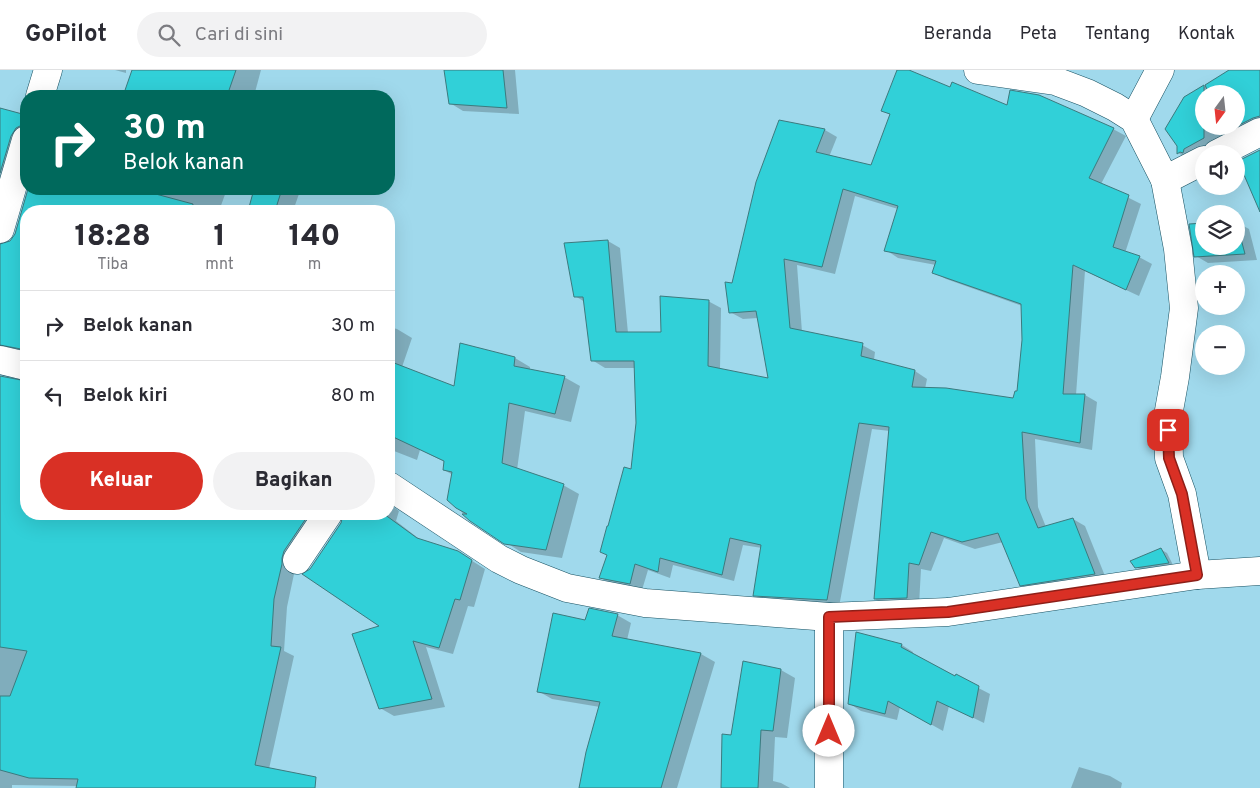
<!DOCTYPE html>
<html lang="id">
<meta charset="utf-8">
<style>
:root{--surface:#fff;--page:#f2f2f3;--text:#2b2b33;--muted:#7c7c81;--line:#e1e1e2;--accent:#d93025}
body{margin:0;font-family:Overpass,sans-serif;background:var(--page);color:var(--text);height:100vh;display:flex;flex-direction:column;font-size:19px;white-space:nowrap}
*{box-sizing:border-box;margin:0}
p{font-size:16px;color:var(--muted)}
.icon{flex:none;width:28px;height:28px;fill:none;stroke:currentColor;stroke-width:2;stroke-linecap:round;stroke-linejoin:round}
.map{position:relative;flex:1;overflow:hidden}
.drawer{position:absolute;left:20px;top:135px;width:375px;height:315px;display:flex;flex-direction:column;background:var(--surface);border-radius:20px;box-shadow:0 5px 20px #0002}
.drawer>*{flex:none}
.top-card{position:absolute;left:20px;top:20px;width:375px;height:105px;border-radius:20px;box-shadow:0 5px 20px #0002;background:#00695c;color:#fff;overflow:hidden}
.needle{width:32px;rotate:195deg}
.fabs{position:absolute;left:1195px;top:15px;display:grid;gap:10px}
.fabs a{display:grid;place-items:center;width:50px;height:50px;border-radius:50%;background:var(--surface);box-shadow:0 5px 20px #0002;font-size:25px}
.pin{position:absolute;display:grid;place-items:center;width:42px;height:42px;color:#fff;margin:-21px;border-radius:10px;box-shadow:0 2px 8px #0006}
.me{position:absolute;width:55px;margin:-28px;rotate:0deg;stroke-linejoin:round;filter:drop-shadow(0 0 4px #0008)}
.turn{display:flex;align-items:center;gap:18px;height:105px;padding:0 20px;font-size:22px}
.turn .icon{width:65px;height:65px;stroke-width:2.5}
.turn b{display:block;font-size:35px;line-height:42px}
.eta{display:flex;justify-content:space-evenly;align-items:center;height:85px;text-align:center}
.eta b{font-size:30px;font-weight:800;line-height:35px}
.primary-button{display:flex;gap:10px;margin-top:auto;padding:10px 20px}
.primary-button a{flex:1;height:58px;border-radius:30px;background:var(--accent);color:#fff;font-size:20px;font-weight:800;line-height:58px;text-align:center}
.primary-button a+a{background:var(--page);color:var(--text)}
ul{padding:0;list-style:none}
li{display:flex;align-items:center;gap:15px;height:70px;padding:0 20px;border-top:1px solid var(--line)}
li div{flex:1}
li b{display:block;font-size:19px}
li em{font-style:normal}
header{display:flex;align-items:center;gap:30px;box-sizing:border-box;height:70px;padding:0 25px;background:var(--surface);border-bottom:1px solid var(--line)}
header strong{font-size:24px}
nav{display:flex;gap:28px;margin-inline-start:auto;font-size:18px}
.search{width:350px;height:45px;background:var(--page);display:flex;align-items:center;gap:12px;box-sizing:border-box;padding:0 18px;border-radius:28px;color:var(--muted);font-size:19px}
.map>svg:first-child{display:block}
</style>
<header>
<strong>GoPilot</strong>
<div class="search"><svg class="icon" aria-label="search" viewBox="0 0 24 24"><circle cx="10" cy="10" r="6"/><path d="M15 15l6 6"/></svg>Cari di sini</div>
<nav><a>Beranda</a><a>Peta</a><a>Tentang</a><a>Kontak</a></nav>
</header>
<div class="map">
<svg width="1260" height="718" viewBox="0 0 1260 718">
<rect width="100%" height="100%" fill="#a0d9ec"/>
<g fill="#0003" fill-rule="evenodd">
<path d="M115,0H126V3Z"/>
<path d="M185,0H261L254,26H124L132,5Z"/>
<path d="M445,0H515L519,44L463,41L450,33Z"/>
<path d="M899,0H906L951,19L1008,37L1113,59L1126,66L1101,114L1141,134L1125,183L1139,187L1152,194L1139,226L1085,201L1076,325H1085L1097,332L1092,380L1035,369L1038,437L1046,457L1073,449L1085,456L1107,511L1034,522L1021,515L1003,472L975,479L944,468L931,501L921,499L919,535L887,536L875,529L890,361L872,359L839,537L767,532L755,525L762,478L743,475L734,511L673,495L670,508L648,500L642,520L613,515L601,508L632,400L637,353L636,298H605L592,290L585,232L575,226L608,171L620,178L628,263H662L708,231L721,238L720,300L770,310L758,248L743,249L730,242L733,214L825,60L837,67L829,87L872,96L891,45L883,41ZM855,126L898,139L886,180L898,188L936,195L933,202L946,209L1022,236L1023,271L1019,322L1014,330L925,319L927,309L915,301L874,290L875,282L862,275L802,262L797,195L835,204Z"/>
<path d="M1232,0H1260V56L1189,89L1178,83V76L1185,28ZM1204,24H1236V56H1204Z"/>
<path d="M0,40L26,48V70L0,157Z"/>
<path d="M29,119H227L219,141H26V284L0,291V175L11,172L16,164Z"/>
<path d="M255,119H295L300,121L293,141H249Z"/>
<path d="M1236,152L1249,159L1257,190L1208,193L1196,186L1204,176H1236Z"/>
<path d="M389,257L397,259L412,268L402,297L455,318L515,288L530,297V301L564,307L580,316L571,352L525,341L517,400L563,415L579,424L562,488L521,482L470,450L448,429L453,405L444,400L445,392L420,380L417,390L389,379Z"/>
<path d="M0,306L26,312V444H328L297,490L287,537L284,581L294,586L269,699L300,718H77L78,716L12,715V718H0Z"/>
<path d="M389,433L399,441L396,451L422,471L458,482L485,499L474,537L468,536L453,584L426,577L445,637L394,646L380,638L382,557L311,500L342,453L344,444H389Z"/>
<path d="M1160,479L1167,483L1174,497L1142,501L1136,497Z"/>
<path d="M617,545L631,553L627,570L701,584L715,592L677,718H581L600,637L552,629L538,621L586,551Z"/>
<path d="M902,575L913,582V584L990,624L984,653L949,636L943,661L900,637L897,650L861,641L850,634Z"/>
<path d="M744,593L781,600L795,608L787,668L775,667L773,711L781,713L790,718H723Z"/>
<path d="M1079,697L1110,706L1122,713L1121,718H1071Z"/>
</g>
<g fill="#31d0d8" stroke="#3c7a7e" fill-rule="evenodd">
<path d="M132,0H236L227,26H123Z"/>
<path d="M444,0H503L507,38L449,34Z"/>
<path d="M897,0H909L950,17L952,12L1007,35L1010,20L1039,25L1114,58L1089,108L1129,125L1113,177L1140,186L1126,220L1073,195L1063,324H1085L1080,373L1022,362L1026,429L1038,458L1073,448L1095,504L1020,516L998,463L962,472L931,462L919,495L909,493L907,528L874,529L889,357L859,353L827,530L753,526L761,475L730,468L722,505L660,488L658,502L635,494L630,514L599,508L607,485L600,482L607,456H608L624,397L631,399L636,353L634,291H591L583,227H574L564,173L608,170L616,262H661L660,226L709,230L708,296L768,308L756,241L729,243L725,212L732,213L756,112L779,50L825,59L816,82L871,95L890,44L881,41ZM843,119L898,136L884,181L936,191L932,203L1021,234L1022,270L1017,321H1015L1013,328L946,318L912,317L915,300L861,286L863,273L790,258L784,189L822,197Z"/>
<path d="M1229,0H1260V46L1253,48L1225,62L1223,56H1236V24H1209L1205,15Z"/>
<path d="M1204,15V68L1184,79L1183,83L1180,82L1177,84V76L1165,59L1184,27Z"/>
<path d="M0,38L26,45V55H22L16,58L11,66L0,103Z"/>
<path d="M1260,80V142L1238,91Z"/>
<path d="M28,119H137L193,134L192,141H26V280L0,275V174L10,171L15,164Z"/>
<path d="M254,119H282L275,141H248Z"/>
<path d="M1236,150L1245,184L1194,187L1189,154L1204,153V176H1236Z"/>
<path d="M460,273L515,287L514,296L565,306L555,344L509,333L502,393L564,414L546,480L504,474L470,451L462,444H467L456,438L447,430L452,402L443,400L444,391L389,365V291L454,316Z"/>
<path d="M0,306L26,311V444H309L284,481L282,488V494L274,529L271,576L281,577L255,695L316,707L315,718H76L78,709L29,708L0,700V626H10L27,581L0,577Z"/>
<path d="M343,444H384L417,468L458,481L472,490L460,530L455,529L439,578L413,571L432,629L379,639L352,564L379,556L302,504L310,499L341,453Z"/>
<path d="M1161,478L1169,493L1135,498L1130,491Z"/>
<path d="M589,538L618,544L612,566L701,583L661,718H579L586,682L600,632L537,622L553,543L585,550Z"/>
<path d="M856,562L902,574L901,577L955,606L956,604L979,616L973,648L937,631L931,655L888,631L885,644L848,634Z"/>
<path d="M743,591L781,599L773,661L761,660L758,718H721L722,664L731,665Z"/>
</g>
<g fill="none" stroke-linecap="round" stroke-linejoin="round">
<g stroke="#175162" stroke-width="29">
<g id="minor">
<path d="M978,0L1055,11L1087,23L1115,37L1134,49L1165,110L1178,179L1184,238L1175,307L1168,346L1169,388L1182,424L1197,505"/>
<path d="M40,26L48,0"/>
<path d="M1134,49L1160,0"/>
<path d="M1217,84L1260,62"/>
<path d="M1165,110L1204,90"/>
<path d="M0,159L26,70"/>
<path d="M0,290L26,296"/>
<path d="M389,416L499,489L521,500L567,518L645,533L829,547L948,542L1197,505L1260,501"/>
<path d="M297,490L328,444"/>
<path d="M829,718V547"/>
</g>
</g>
<use href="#minor" stroke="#fff" stroke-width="28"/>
</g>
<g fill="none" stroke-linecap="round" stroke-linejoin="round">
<g stroke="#8d1f18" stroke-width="12">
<path id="route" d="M829,661V547L948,542L1197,505L1182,424L1169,388L1168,360"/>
</g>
<use href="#route" stroke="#d93025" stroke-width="9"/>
</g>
</svg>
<div class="fabs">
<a><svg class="needle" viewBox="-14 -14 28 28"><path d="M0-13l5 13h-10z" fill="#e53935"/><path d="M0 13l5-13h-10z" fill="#7c7c81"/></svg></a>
<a><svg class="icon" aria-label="sound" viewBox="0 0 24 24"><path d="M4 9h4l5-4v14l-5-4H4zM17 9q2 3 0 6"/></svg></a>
<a><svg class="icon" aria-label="layers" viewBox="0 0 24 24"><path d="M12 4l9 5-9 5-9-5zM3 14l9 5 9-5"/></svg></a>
<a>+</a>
<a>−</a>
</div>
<div class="pin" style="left:1168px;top:360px;background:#d93025"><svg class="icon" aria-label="arrive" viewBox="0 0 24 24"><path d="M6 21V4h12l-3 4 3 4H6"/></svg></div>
<svg class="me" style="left:829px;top:661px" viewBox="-20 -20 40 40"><circle r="19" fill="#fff"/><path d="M0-13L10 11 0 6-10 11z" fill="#d93025"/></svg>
<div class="top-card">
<div class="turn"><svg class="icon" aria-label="right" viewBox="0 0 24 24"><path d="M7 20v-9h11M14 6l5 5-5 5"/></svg><div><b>30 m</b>Belok kanan</div></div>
</div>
<section class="drawer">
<div class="eta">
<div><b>18:28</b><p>Tiba</p></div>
<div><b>1</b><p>mnt</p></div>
<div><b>140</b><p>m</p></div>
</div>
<ul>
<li><svg class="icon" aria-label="right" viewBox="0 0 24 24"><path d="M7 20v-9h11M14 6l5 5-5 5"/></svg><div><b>Belok kanan</b></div><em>30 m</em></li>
<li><svg class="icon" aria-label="left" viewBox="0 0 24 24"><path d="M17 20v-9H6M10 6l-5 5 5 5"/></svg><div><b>Belok kiri</b></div><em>80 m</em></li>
</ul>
<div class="primary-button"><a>Keluar</a><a>Bagikan</a></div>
</section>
</div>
